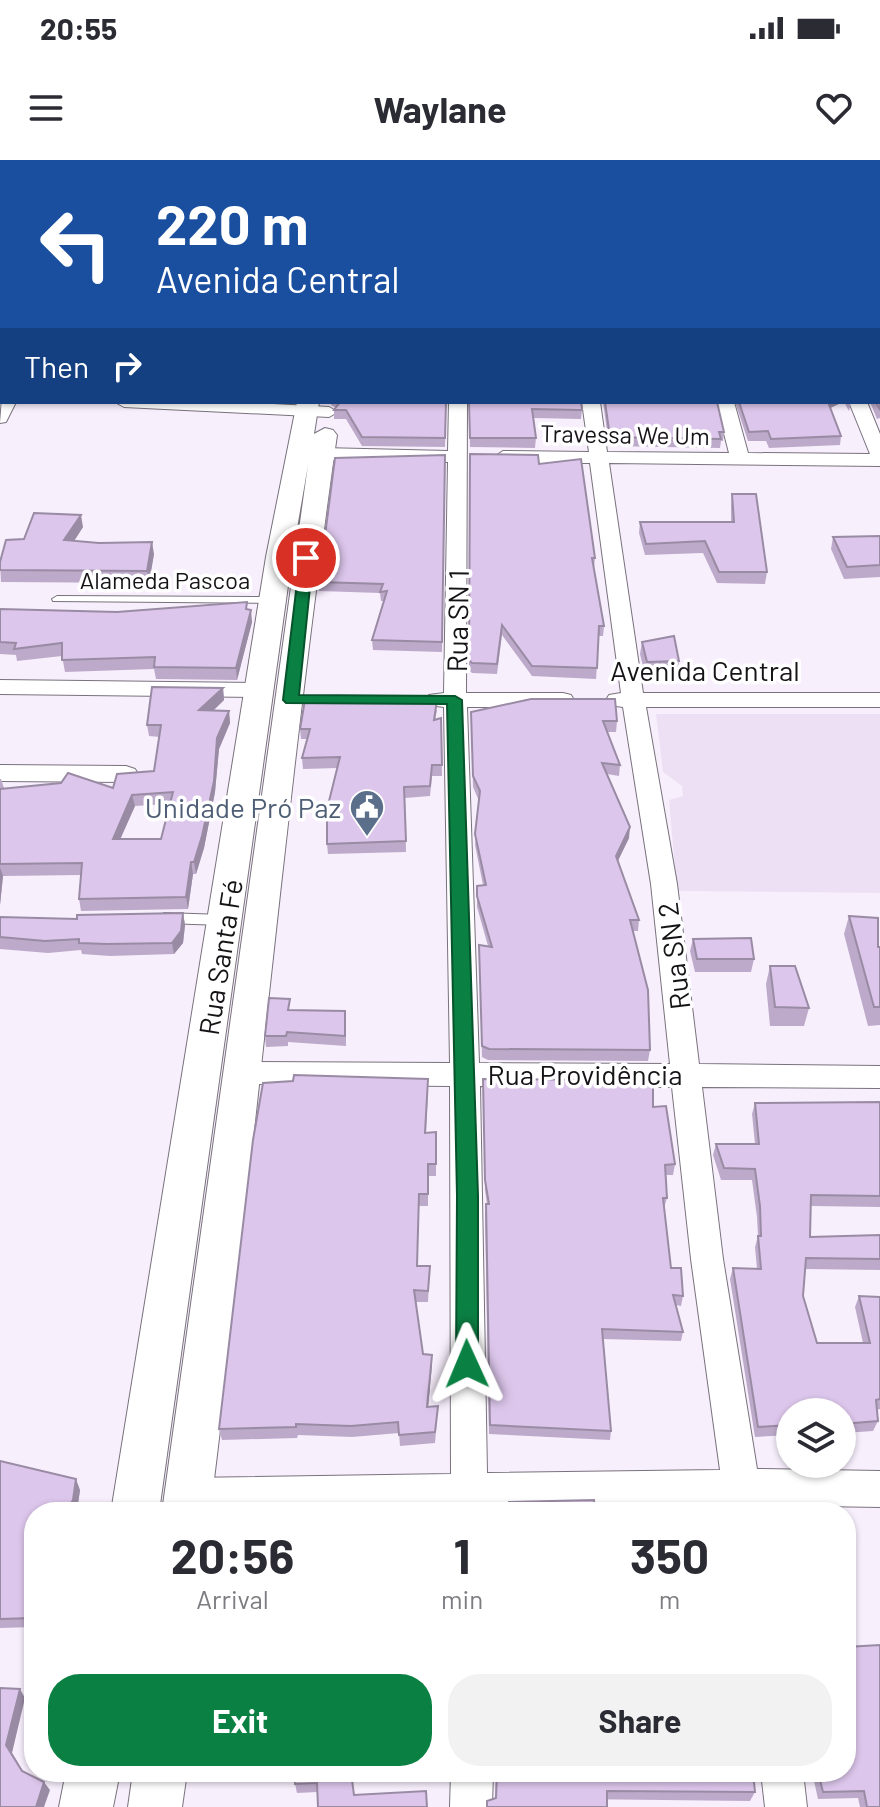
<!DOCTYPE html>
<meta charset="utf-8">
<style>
:root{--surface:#fff;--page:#f2f2f3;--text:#2b2b33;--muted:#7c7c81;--accent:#0b8043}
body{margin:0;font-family:Barlow,sans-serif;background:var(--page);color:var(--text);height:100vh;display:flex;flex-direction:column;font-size:30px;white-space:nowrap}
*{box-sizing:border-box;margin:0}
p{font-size:26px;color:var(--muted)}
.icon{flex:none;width:44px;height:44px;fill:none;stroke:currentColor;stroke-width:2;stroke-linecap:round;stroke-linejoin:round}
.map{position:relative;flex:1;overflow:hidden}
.panel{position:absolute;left:24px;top:1342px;width:832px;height:280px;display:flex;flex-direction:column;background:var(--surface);border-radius:32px;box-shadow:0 2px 6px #0004}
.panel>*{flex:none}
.guide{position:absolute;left:0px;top:0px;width:880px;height:244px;box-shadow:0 2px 6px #0004;background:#1a4fa0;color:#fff;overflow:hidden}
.fabs{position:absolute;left:776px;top:1238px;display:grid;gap:16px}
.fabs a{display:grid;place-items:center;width:80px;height:80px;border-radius:50%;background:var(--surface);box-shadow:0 2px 6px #0004;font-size:40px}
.pin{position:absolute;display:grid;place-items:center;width:68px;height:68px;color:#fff;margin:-34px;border:4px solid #fff;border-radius:50%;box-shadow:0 2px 8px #0007}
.me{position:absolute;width:88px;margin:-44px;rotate:359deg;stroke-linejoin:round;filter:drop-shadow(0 0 6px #0008)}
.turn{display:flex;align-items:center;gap:28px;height:168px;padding:0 24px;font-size:36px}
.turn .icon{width:104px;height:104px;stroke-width:2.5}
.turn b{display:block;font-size:56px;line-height:68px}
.then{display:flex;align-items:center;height:76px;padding:0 24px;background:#0003;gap:16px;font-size:30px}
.eta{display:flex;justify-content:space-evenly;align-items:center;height:136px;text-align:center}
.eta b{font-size:48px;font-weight:700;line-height:56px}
.primary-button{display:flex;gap:16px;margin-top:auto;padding:16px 24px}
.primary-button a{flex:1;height:92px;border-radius:32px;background:var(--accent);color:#fff;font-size:32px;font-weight:700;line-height:92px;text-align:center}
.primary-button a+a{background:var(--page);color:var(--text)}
.status{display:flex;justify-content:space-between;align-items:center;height:56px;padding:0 40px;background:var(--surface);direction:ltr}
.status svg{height:22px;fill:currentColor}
header{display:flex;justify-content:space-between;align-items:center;height:104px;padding:0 24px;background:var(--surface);font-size:36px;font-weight:700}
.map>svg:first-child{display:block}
</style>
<div class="status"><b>20:55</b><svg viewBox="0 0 49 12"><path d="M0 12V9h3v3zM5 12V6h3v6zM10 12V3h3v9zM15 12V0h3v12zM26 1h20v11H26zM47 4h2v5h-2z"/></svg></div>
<header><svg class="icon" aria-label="menu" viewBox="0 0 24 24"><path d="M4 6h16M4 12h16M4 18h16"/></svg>Waylane<svg class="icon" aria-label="heart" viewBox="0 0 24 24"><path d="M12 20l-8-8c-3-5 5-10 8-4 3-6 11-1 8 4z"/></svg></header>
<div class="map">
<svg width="880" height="1647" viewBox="0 0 880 1647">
<rect width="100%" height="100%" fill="#f8effd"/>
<path fill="#ede0f4" d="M656,554H880V733L677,731L669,640L683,636L682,626L663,612Z"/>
<path fill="#bbdcc1" d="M298,0H880V183L878,2H296Z"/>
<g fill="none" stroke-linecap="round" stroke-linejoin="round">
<g stroke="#79727d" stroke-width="2">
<g id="service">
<path d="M57,436L273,437L278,440L273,443L53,441L52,439Z"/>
<path d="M164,753L223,755L230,760L223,765L164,763L157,758Z"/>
</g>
</g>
<g stroke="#79727d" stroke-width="2">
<g id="minor">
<path d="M2,238V242H16L6,262L0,263Z"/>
<path d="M115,242H233L329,247L338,252L329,257L124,247Z"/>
<path d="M449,242H467L466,533H563L571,535L574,540L571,545L563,547H467L479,903L670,904L651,724L623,547L609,545L606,540L609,535L621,533L590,303H503L494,297L503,291L589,292L582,242H600L607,292L729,293L716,242H734L748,293L870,294L849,242H867L880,274V306L609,303L643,533H880V547H646L677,724L699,904L880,906V928L702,927L723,1099L757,1309L880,1311V1347L763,1345L764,1352H726L725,1345L489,1349V1352H182L174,1349L168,1336L174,1323L187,1318L451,1314L450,926L243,924L233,921L228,913L233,905L243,902L450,903L444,547L429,545L426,540L429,535L444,533L448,302L322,300L313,294L322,288L448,291ZM480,926L672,927L691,1099L720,1310L487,1313Z"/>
<path d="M0,520L259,523L267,525L270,530L267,535L259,537L0,534Z"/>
<path d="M0,605L126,606L135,609L138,614L135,619L126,622L0,621Z"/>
<path d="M451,1612H493L492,1647H450Z"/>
<path d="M761,1612H803L807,1647H765Z"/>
</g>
</g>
<g stroke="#79727d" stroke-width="2">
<g id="tertiary">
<path d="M197,0H215L217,2H199Z"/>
<rect x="878" y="183" width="2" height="12"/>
<path d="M297,242H319L314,274L325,268L333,270L337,275C286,633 255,993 210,1352H162L308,305L292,397L159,1352H111L266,397Z"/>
<path d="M66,1612H120L113,1647H59Z"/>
<path d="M133,1612H187L182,1647H128Z"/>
</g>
</g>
<use href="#service" fill="#fff" fill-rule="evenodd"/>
<use href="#minor" fill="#fff" fill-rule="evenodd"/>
<use href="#tertiary" fill="#fff" fill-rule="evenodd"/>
</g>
<g fill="#bdaaca" fill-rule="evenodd">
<path d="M880,198V258L877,259L870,242H878Z"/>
<path d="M331,242H446L445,287L362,286L346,259H334V250L336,248L331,245Z"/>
<path d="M469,242L582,250L581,259L533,258L536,278L535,288L470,287Z"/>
<path d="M603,242H717L724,272L723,281H721L720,288L609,286Z"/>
<path d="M735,242H843L830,248L841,276L840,285L769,288L766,281H748Z"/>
<path d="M844,242H851L849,251Z"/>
<path d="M470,294L539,304L595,398L594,408L604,466L603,476H599L596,519L532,516L502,475L497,514L472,513L469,510Z"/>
<path d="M445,295L442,492L373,490L372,480L384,441H381L380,433L319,431V422Z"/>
<path d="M732,334L767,412L765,424L717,423L703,393L645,395L639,373L640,362H731V345Z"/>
<path d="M83,367L74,381L154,394L149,423L1,422L0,402L24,379Z"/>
<path d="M880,376V417L844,419L831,389L833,377Z"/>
<path d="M0,449L117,452L248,449L252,462L237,520L156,519L154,509L65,512L62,496L17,501L16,495L0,494Z"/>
<path d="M642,482L679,501L677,514H645L640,494Z"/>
<path d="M223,528L224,540L213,551H229L230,563L219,589L215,632L204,688L196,714H193L188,749L81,751L79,739L81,715L3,716L0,745V619H1L4,628H113L154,611L160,577L149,576L147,565ZM170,644L161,679H120L135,646Z"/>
<path d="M437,550L435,560L441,558L442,616H432L430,636L405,638L406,692L328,694L327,684L338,608L303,609L302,598L307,579H301L300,569Z"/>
<path d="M617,561L616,572H607L620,605L619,616L607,614L629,678L618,700L639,760L638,771H633L650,890L648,901L488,900L482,897L479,785L488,786L477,747V726L483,725L475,685L479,641L473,627L471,563Z"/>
<path d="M183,753L185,765L183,783L174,794L110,796L82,794L81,790L48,793L0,789V757L77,759Z"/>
<path d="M849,756L878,787H880V865L868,866L844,774Z"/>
<path d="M693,779L754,799L751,812H695L690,791Z"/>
<path d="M770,806L809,848L804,866H770L766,824Z"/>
<path d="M291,850L346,862V886L288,882V886L266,887L265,876Z"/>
<path d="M483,929L653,947L675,1004L673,1015H666L667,1038L664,1048L671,1108L683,1136L681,1146L676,1145L683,1172L681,1181L603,1179L611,1271L610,1280L489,1274L485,1054L487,1044L485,1030Z"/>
<path d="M428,931L426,973L436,972V1016H428V1046H419L417,1106H430L428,1142H416L423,1194L432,1195L428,1247L438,1246L435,1283L400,1286L399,1273L352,1277L298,1275L297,1278L222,1280L219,1269Z"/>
<path d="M880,942V1047L811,1046L810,1077L880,1075V1110L805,1109L803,1136L817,1183H863L855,1147L859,1136L880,1137V1249L877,1250L878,1261L873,1271L844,1273L847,1286L843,1296L842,1252H790V1275L755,1277L730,1119L733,1108L757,1109L755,1087L758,1076L757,1057L752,1020H721L713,995L716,984H755L752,954L755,943Z"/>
<path d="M0,1301L80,1330L77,1351L34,1352V1467L0,1468Z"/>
<path d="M296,1612L354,1635L317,1632L297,1633L295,1624Z"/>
<path d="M496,1612H753L755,1632L750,1641L495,1638Z"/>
<path d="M812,1612H846L880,1647H860L858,1638L818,1639Z"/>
</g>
<g fill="#9a8ba4">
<path d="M2,197V210L0,214V201Z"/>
<path d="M827,242H843L826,250Z"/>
<path d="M81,355L83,367L67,392L64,380Z"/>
<path d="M152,382L154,394L149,423L147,411Z"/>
<path d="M251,450L252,462L237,520L236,508Z"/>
<path d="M223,528L224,540L201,562L199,550Z"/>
<path d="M229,551L230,563L219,589L215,632L204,688L196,714L194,702L217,578Z"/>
<path d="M132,635L135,646L115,691L113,679Z"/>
<path d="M630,667L629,678L615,707L616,696Z"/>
<path d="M191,702L193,714L188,749L186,737Z"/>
<path d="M0,707L3,716L0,745Z"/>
<path d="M183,753L185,765L183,783L174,794L172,783Z"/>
<path d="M432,1195V1206L427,1258V1247Z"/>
<path d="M76,1319L80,1330L77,1351L76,1352H65Z"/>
<path d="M20,1529L25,1538L12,1593L28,1619L6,1585Z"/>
<path d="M44,1622L50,1630L44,1647H36Z"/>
</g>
<g fill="#dcc6eb" stroke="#9a8ba4" stroke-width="2" fill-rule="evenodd">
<path d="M0,185H2V197L0,201Z"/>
<path d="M878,197L880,198V250L876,242H878Z"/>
<path d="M340,242H446L445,278L362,277L346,250H334Z"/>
<path d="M469,242H581L582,250L532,249L536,278H470Z"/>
<path d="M605,242H717L724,272H719L721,279L610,277Z"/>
<path d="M739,242H828L841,276L771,279L768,271L749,272Z"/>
<path d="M470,294L538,295L539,304L581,299L595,398H592L604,466H599L597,508L532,506L502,465L497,504L472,503L469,500Z"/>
<path d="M445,295L442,482L372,480L387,431L380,432L383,424L319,422L335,298Z"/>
<path d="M732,334H756L767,412H719L705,381L646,384L640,362H734Z"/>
<path d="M34,353L81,355L64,380L99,383L152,382L147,411L0,410V402L6,380L24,379Z"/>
<path d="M880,376V405L847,407L833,377Z"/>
<path d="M247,442L246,449L251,450L236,508L154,507L155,497L62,500V483L14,489L16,483L0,482V449L117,452Z"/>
<path d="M674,476L679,501L647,502L642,482Z"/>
<path d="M152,527L223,528L199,550L229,551L217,578L214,621L202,676L194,702H191L186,737L79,739L82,703L0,704V629L61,623L68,613L113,628L117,614L154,611L161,565H147ZM173,632L161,679H113L132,635Z"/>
<path d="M531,539H615L617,561H603L620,605L602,603L630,667L616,696L639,760H630L648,830L650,890L489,889L482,886L479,785L492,787L477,736V726L486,725L475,674L480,631L473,616L471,552Z"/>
<path d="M305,540H437L434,560L441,558L442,605H432L430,626L404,627L406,681L327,684V649L340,597L302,598L310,569H300Z"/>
<path d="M183,753L181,771L172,783L107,784L79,783V779L45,781L0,777V757L77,759V755Z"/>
<path d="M849,756L878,758V787H880V847H874Z"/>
<path d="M751,778L754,799H697L693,779Z"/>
<path d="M770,806H795L809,848L775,847Z"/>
<path d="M269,838L290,839L288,850L345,851V876L287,872L286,876H265Z"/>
<path d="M294,915L428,919L425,973L436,972V1004H428V1034H419L417,1106H430L428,1131L414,1130L423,1194L432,1195L427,1247L438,1246L435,1272L399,1275L398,1262L351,1266L296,1264V1267L219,1269L253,980L263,923L293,921Z"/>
<path d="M483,919L653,920V947L666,946L675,1004L665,1005L667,1038H663L671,1108H681L683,1136L673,1135L683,1172L602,1169L611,1271L490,1265L486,1044H489L485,1020Z"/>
<path d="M880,942V1036L811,1035L810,1077L880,1075V1099L806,1098L803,1136L817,1183H870L859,1136L880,1137V1239L876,1240L878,1261L842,1264L847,1286H842V1252H790V1265L758,1267L733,1108L761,1109L758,1076H761L760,1046L755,1009L724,1008L716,984H759L755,943Z"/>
<path d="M0,1301L76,1319L73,1340L65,1352H34V1458L0,1459Z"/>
<path d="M594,1340L595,1352H509V1342Z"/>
<path d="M682,1343L683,1352H662L661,1344Z"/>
<path d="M205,1345H286V1352H204Z"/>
<path d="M335,1345H428L429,1352H335Z"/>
<path d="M880,1485V1647H867L864,1631L823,1632L818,1612H846V1487Z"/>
<path d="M0,1528L20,1529L6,1585L22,1611L44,1622L36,1647H0Z"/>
<path d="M296,1612H351L354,1635L426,1631L427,1647H318L317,1623L295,1624Z"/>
<path d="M497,1612H753L755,1632L607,1631V1647H487V1641L496,1638Z"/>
</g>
<path fill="#0b8043" stroke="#07532c" stroke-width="2" d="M306,394L313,398L299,535L455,536L462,540L478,1036V1204L475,1212L467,1215L459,1212L456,1204L457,1036L447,544L286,543L283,540L300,398Z"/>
<defs>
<g id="civic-pin" transform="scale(1.8)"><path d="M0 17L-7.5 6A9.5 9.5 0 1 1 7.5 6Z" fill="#5c6f8a" stroke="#fff"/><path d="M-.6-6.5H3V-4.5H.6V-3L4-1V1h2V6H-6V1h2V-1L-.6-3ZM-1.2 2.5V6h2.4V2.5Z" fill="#fff"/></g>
</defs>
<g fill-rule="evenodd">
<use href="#civic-pin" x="367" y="647"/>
</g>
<g text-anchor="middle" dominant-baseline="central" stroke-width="7" stroke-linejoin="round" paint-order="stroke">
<g font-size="24" fill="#161317" stroke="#fff">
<text transform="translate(625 274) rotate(1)">Travessa We Um</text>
<text x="165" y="419">Alameda Pascoa</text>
</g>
<g font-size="28" fill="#161317" stroke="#fff">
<text transform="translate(457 461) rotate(-89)">Rua SN 1</text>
<text x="705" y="510">Avenida Central</text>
<text transform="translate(673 796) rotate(-97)">Rua SN 2</text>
<text transform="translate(220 797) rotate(-81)">Rua Santa Fé</text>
<text x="585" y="914">Rua Providência</text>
</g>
<g font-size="28" fill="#4e5e75" stroke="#fff" text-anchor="end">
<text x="341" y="647">Unidade Pró Paz</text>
</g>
</g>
</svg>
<div class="fabs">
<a><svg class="icon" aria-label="layers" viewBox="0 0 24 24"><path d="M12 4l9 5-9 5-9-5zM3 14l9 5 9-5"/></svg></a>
</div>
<div class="pin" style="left:306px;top:398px;background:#d93025"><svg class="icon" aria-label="arrive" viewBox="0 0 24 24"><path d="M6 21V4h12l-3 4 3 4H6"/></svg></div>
<svg class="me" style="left:467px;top:1204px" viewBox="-20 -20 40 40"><path d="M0-17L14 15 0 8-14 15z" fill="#0b8043" stroke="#fff" stroke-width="4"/></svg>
<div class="guide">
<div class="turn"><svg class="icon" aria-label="left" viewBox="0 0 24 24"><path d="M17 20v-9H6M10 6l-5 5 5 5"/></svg><div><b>220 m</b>Avenida Central</div></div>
<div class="then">Then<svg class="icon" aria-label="right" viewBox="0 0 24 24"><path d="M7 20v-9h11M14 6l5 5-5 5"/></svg></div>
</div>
<section class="panel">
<div class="eta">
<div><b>20:56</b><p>Arrival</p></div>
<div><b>1</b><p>min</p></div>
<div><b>350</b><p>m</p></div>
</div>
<div class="primary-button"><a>Exit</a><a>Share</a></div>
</section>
</div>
